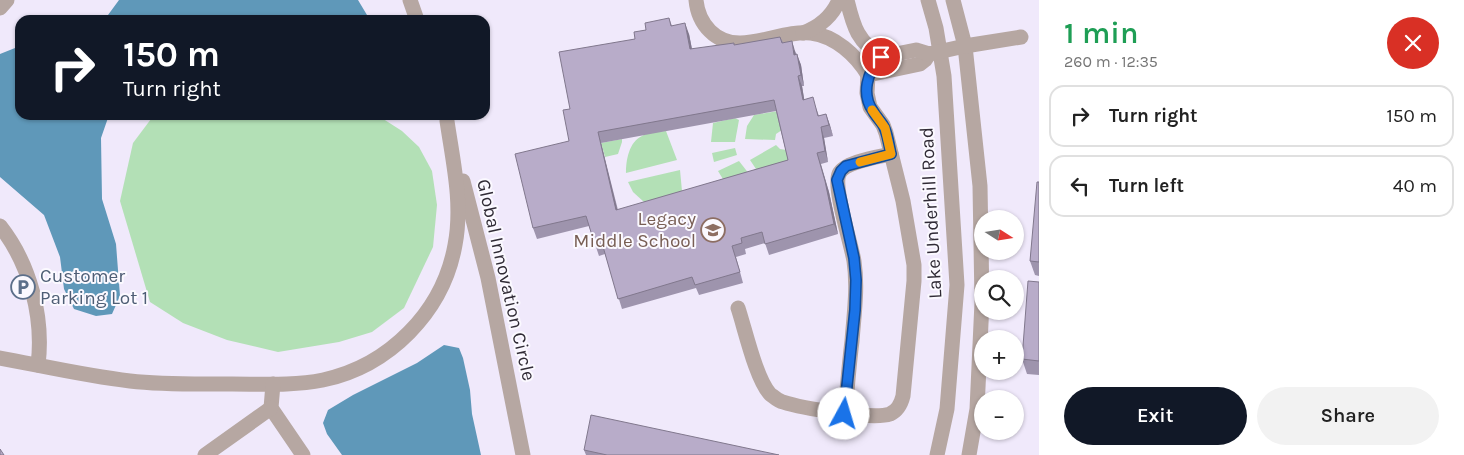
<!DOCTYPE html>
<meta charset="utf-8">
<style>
:root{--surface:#fff;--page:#f2f2f2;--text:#222;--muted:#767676;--line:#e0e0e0;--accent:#111827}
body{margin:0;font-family:Karla,sans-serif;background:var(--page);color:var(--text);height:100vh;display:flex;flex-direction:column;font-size:19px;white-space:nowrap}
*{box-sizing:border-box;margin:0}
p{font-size:16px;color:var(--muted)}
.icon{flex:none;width:28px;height:28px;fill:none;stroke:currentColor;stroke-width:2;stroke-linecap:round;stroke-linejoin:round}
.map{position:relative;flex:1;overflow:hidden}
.sheet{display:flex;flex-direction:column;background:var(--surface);width:425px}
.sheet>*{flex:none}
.banner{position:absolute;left:15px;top:15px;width:475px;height:105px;border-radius:15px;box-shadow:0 1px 4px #0004;background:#111827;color:#fff;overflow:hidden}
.needle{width:32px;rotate:102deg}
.controls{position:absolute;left:974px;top:210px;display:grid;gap:10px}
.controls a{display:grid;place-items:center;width:50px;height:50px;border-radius:50%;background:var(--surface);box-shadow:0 1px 4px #0004;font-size:25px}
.pin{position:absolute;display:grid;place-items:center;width:42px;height:42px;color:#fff;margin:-21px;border:2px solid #fff;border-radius:50%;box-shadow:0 1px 5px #0007}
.me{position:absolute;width:55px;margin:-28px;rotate:6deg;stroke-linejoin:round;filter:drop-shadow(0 0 4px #0008)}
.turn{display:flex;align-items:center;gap:18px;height:105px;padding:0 25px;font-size:22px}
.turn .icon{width:65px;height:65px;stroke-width:2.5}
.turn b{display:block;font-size:35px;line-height:42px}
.round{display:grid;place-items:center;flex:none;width:52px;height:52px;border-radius:26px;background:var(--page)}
.headline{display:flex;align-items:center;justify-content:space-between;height:85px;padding:0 25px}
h1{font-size:30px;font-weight:600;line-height:38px;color:#1e9e55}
.button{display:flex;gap:10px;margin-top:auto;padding:10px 25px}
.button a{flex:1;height:58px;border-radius:30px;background:var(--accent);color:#fff;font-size:20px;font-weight:600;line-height:58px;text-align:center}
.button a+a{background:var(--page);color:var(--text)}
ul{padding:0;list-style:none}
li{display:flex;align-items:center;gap:15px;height:62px;margin:0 10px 8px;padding:0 15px;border:2px solid var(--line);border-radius:15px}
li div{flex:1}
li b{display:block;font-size:19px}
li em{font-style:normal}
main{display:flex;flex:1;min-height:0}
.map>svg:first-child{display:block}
</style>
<main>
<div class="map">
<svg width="1039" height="455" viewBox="0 0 1039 455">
<rect width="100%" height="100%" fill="#f0e9fb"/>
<g fill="#b3e0b6">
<path d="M778,111L782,130L776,134L775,140L745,139L747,126L754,115Z"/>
<path d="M154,115H377L402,131L419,147L432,171L437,205L433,247L404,308L372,332L339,342L278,352L227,340L183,323L150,302L120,201L133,143Z"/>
<path d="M735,118L739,120L735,142H711L713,123Z"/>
<path d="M666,131L677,160L626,173C626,160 629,142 642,136C648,132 659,132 666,131Z"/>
<path d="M622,139V142L618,154L605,157L601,143Z"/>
<path d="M776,145L780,149L787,150L792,170L763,174L756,169L750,160Z"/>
<path d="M735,148L737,155L714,162L712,153Z"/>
<path d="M739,161L753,179L729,189L718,171Z"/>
<path d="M680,170L683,202H644L633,192L628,182Z"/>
</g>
<g fill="#5f98b9">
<path d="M119,0H358L370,20H100L108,15Z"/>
<path d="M20,46V115H109L101,138L102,199L116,244L120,296L112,314L96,316L74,309L64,289L60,257L44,215L0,177V54Z"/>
<path d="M444,345L459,348L463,358L470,390L472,414L481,455H342L327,434L323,423L328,410L353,395L417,363Z"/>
</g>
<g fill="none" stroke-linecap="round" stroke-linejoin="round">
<g stroke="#b6a7a2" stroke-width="15">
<path d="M410,0L417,20"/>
<path d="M696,0C697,11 702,23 710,31C738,59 778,29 811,33C835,36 856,55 868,75"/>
<path d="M847,0C853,25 858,45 884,56"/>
<path d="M928,0L936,28L944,76L957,285L947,409L937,455"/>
<path d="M953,0L965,46L980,186L982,302L977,409L969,455"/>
<path d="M0,8L7,0"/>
<path d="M803,33C819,27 832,17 839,0"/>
<path d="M868,75L920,64L925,60L929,54"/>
<path d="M463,181L488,278L523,455"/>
<path d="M0,226C30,264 44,317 38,365"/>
<path d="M738,308C745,329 756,379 770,394C774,397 778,401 783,402C801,408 873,420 890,414C897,411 901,404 903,396L914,281V265L903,201L886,133L883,125L870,107L867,93L868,75L875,63L881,57L916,50L929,54L965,46L1021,37"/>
<path d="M0,358C43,366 86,376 130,381C164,385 198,384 232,384C262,384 293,386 323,380C389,366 443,312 455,245C463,204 453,162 447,121"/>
<path d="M273,384L271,408L303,455"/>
<path d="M845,414C847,390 849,365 852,341C854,314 858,288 854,261C851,243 833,188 839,174C844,162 878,157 891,154"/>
<path d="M205,455L271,408"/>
</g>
</g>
<g fill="#9e94ad" fill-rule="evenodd">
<path d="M669,18L672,26L689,34L692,49L735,45L780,37L783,42L795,51L801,65L804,86H802L804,99L816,108L819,116L826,114L833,136L824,138L828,162L821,164L829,192L838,234L769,255L765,243L745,249L746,254L736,257L743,283L699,295L696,288L622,309L605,254L599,256L589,226L537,239L533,228L569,141L570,109L646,30ZM776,111L788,160L618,210L601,143Z"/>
<path d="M1039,182V276L1035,275L1030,261Z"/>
<path d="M1039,282V375L1027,374L1022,359Z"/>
<path d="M584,450L779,455H586Z"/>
</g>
<g fill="#81788d">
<path d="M685,23L689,34L694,60L690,49Z"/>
<path d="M792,41L795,51L798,65L794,55Z"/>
<path d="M797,54L801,65L804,86L801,75Z"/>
<path d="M798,76L802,86L806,110L803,100Z"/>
<path d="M826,114L830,125L833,136L829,125Z"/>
<path d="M821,127L824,138L828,162L825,151Z"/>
<path d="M598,132L601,143L620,221L616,210Z"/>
<path d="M817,153L829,192L838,234L834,224Z"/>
</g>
<g fill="#b8acc9" stroke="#81788d" fill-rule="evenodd">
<path d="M669,18L671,26L685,23L690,49L734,43V45L780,37L782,43L792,41L794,55L797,54L801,75L798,76L803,100L813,97L818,116L826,114L829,125L821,127L825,151L817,153L825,181L834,224L765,244L762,232L741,238L742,243L732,246L740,272L695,285L692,277L618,299L602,243L595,245L586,216L533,228L515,154L569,141L563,110L570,109L559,52L635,39L634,32L646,30L645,23ZM774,100L788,160L616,210L598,132Z"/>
<path d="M1037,182H1039V262L1030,261Z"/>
<path d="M1028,281L1039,282V361L1022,359Z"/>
<path d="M591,415L779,455H607L584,450Z"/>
<path d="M0,449L4,455H0Z"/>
</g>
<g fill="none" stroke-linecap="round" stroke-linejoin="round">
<g stroke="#114b97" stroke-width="12">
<path id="route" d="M844,414L855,310L856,280L854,258L837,180L841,171L846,166L891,154C889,146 888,135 884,127C882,122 876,117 873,111C861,94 867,72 881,57"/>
</g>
<use href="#route" stroke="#1a73e8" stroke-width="9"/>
<path stroke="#f59e0b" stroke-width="9" d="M860,162L891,154L885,128L872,110"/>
</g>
<defs>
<g id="school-ring" transform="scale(1.25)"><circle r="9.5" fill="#fbf9ff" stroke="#8d6e63" stroke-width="1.5"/><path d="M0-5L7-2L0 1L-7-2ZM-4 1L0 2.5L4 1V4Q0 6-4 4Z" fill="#8d6e63"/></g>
<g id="parking-ring" transform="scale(1.25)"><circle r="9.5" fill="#fbf9ff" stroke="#5c6f8a" stroke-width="1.5"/><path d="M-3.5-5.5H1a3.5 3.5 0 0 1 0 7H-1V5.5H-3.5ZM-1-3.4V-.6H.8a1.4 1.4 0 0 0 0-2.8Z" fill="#5c6f8a"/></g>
</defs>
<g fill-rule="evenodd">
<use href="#school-ring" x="713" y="230"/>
<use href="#parking-ring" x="23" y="287"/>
</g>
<g text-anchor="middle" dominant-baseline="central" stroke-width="4" stroke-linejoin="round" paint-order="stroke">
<g font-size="19" fill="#302b36" stroke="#fbf9ff">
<text transform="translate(931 213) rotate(-93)">Lake Underhill Road</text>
<text transform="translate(506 280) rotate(77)">Global Innovation Circle</text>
</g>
<g font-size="19" fill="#785e54" stroke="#fbf9ff" text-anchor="end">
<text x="696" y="219">Legacy<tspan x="696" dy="22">Middle School</tspan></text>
</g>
<g font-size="19" fill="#4e5e75" stroke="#fbf9ff" text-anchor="start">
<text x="40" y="276">Customer<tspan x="40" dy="22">Parking Lot 1</tspan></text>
</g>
</g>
</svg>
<div class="controls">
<a><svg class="needle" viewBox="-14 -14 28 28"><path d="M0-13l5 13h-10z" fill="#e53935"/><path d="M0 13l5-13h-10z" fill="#767676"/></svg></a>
<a><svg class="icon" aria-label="search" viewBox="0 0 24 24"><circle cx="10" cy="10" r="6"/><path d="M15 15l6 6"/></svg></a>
<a>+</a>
<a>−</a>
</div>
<div class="pin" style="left:881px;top:57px;background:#d93025"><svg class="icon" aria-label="arrive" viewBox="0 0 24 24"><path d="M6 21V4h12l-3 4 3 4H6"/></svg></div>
<svg class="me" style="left:844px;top:414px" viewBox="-20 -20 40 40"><circle r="19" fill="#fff"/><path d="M0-13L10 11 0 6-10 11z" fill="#1a73e8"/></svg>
<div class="banner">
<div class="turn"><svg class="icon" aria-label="right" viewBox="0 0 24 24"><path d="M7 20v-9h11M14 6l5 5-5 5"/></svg><div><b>150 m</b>Turn right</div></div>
</div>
</div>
<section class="sheet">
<div class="headline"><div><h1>1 min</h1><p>260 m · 12:35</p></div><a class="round" style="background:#d93025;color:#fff"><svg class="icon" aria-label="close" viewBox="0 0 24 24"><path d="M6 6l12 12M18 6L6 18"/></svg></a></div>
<ul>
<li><svg class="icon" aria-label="right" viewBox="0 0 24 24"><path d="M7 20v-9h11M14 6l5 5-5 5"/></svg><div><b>Turn right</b></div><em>150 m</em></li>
<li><svg class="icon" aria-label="left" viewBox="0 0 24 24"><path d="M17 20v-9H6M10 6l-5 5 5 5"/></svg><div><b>Turn left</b></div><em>40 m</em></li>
</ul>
<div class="button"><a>Exit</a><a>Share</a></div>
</section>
</main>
